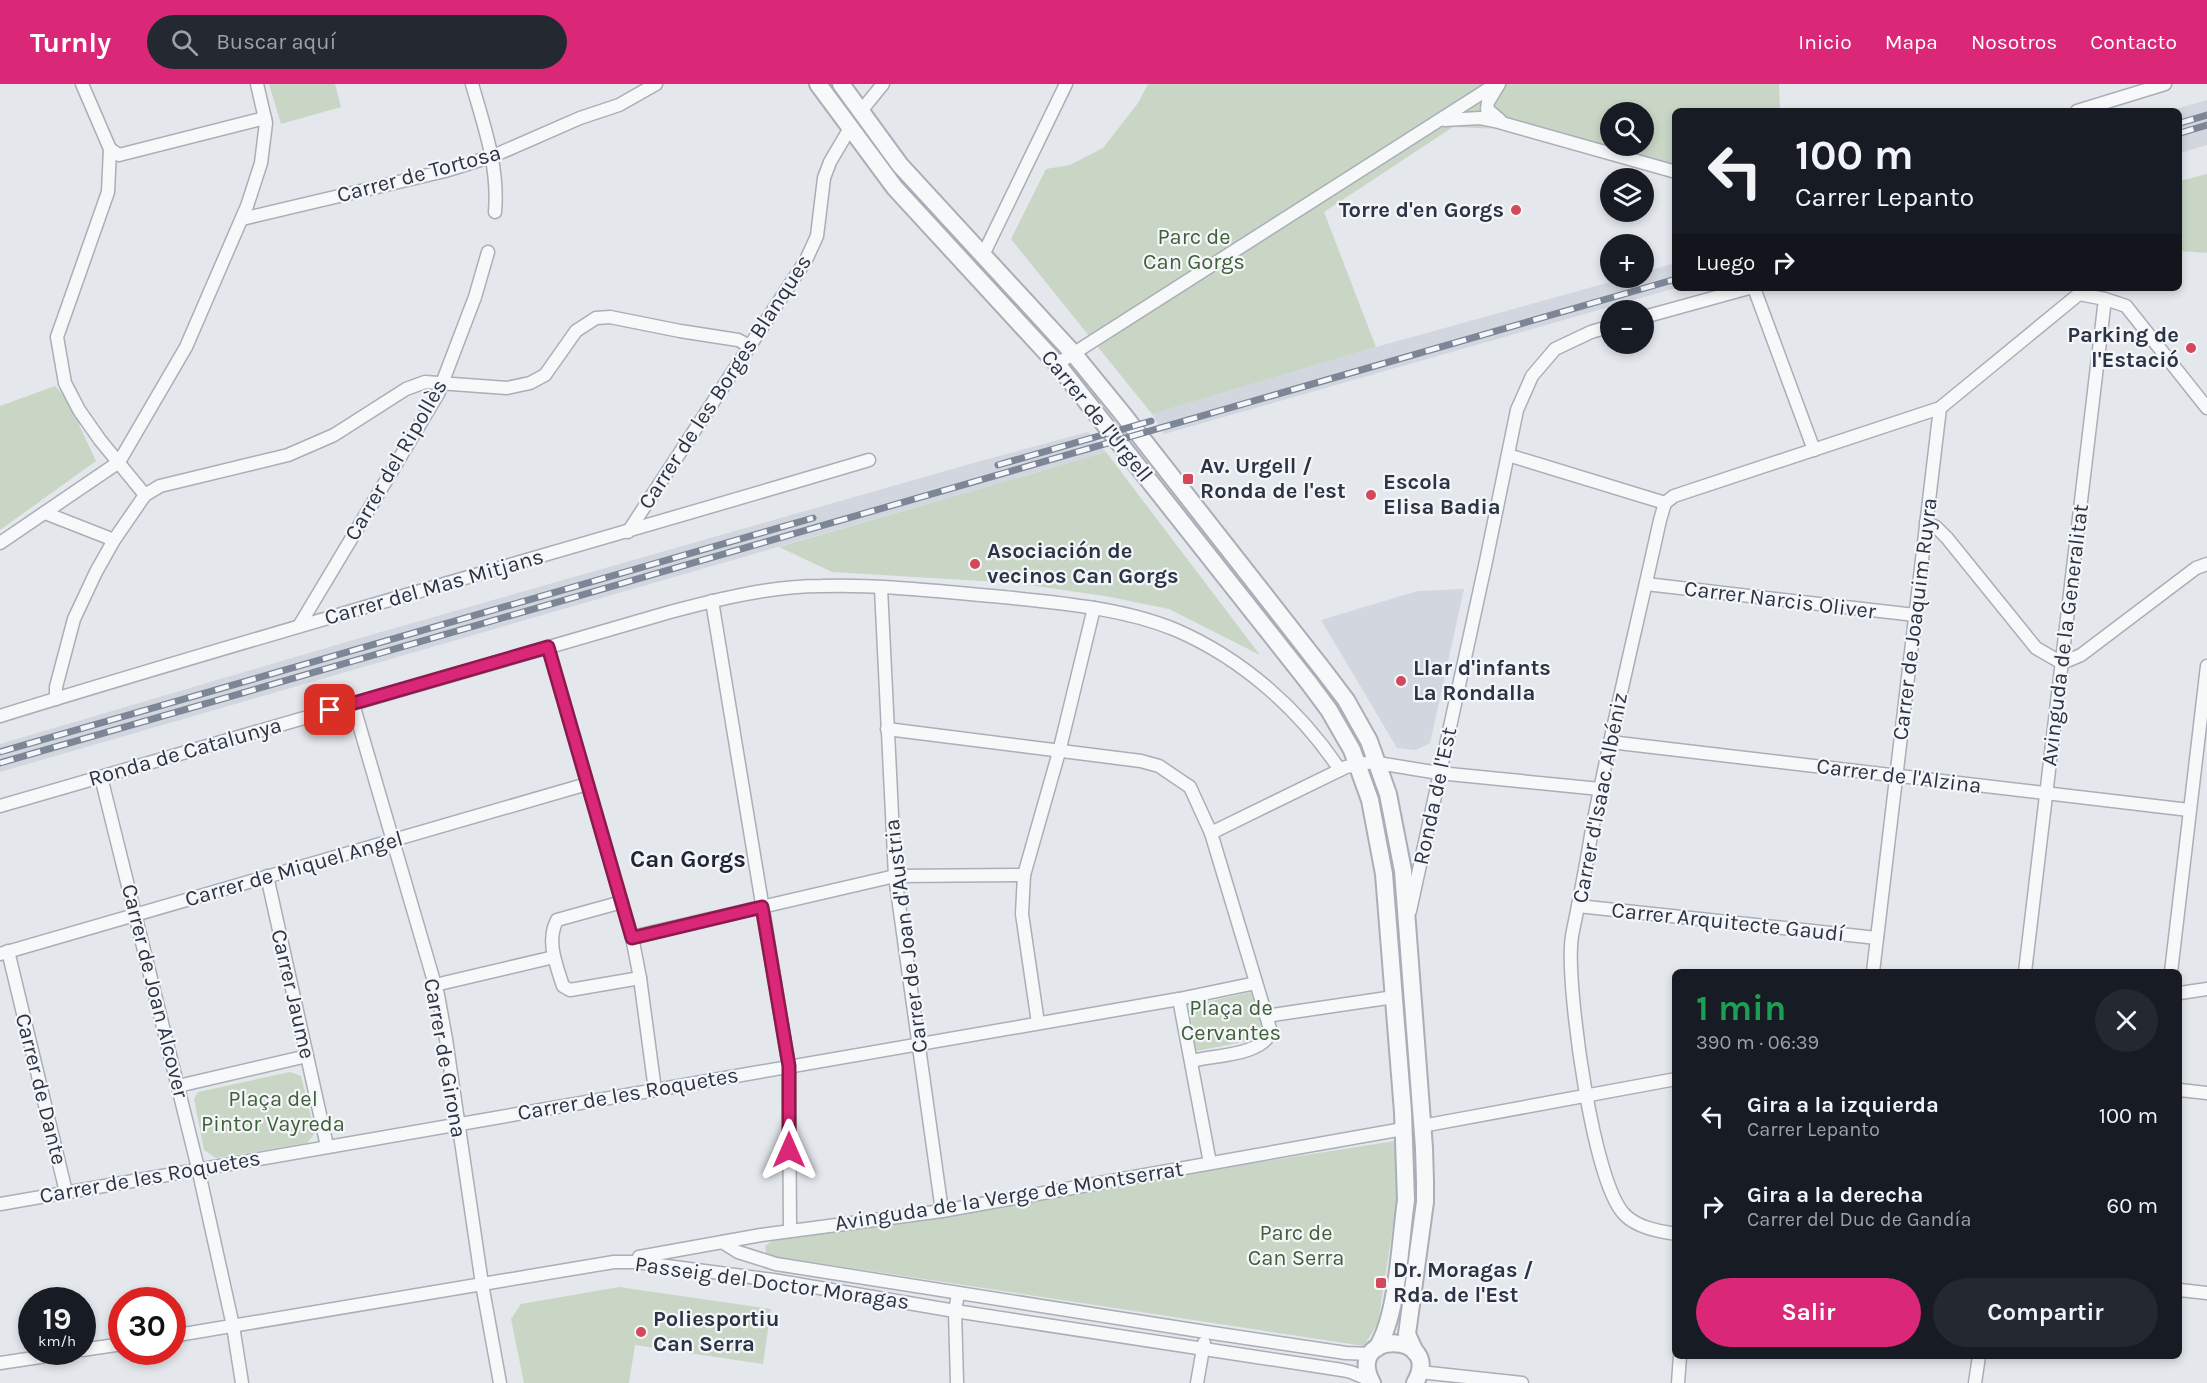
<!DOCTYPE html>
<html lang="es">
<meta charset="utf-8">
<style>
:root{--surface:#171b24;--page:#242831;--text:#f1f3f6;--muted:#9ea1a6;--accent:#db2777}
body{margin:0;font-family:Karla,sans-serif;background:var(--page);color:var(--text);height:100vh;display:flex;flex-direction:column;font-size:22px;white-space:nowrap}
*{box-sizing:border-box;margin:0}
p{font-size:20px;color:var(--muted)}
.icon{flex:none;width:33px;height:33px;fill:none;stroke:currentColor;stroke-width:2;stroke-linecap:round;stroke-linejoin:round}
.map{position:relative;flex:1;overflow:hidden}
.panel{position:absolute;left:1672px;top:885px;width:510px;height:390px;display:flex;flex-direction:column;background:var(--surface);border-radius:9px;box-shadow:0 3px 9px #0003}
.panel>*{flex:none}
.guide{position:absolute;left:1672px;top:24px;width:510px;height:183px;border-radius:9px;box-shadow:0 3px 9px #0003;background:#171b24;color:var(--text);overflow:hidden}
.controls{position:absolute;left:1600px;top:18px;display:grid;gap:12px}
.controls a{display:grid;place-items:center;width:54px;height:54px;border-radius:50%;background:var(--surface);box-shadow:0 3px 9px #0003;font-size:30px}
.speed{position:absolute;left:18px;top:1203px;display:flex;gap:12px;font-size:30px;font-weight:700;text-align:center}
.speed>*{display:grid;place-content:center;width:78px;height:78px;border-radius:50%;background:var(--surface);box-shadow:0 3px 9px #0003;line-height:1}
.speed small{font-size:15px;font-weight:400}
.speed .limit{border:9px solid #d22;background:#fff;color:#111}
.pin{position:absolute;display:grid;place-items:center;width:51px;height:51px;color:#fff;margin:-26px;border-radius:12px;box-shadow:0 3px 9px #0006}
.me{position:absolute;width:66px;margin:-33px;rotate:0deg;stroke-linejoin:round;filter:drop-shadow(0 0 4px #0008)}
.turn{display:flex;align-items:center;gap:21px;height:126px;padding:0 24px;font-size:27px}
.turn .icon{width:78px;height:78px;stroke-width:2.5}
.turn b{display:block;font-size:42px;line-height:51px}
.then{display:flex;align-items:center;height:57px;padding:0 24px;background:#0003;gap:12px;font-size:22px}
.round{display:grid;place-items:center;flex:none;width:63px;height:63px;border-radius:32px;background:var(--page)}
.head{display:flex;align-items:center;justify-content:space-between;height:102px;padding:0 24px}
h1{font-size:36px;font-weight:700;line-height:45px;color:#1e9e55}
.primary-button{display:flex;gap:12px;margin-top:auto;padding:12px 24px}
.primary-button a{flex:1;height:69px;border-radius:36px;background:var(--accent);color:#fff;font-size:24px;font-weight:700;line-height:69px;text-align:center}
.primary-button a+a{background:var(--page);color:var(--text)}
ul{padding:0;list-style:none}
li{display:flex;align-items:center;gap:18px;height:90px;padding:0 24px}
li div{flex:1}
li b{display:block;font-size:22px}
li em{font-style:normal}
header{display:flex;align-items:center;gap:36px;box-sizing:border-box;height:84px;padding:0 30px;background:var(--accent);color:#fff}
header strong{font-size:28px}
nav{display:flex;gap:33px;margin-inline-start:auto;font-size:21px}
.search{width:420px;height:54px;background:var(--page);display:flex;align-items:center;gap:15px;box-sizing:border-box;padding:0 21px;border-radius:33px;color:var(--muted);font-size:22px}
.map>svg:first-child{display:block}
</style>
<header>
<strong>Turnly</strong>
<div class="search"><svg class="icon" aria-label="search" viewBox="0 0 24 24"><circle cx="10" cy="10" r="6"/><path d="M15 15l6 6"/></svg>Buscar aquí</div>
<nav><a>Inicio</a><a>Mapa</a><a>Nosotros</a><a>Contacto</a></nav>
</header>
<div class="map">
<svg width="2207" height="1299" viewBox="0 0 2207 1299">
<rect width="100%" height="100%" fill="#e4e7ec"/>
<g fill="#d2d6de">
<path d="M2207,16V61L2180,69V27H2169Z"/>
<path d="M1675,179L1676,204L1164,350L1152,330L1376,263L1625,194H1644V188Z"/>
<path d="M1088,348L1106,368L0,688V660L360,554L977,378Z"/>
<path d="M1464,505L1430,659L1416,666L1397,664L1321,536L1418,507Z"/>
</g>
<g fill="#c9d6c5" fill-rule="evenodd">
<path d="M269,0H335L341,23L281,40Z"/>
<path d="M1148,0H1779L1780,27H1676L1675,94L1501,45L1453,43L1324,128L1376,263L1152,330L1011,155L1046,85L1070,81L1103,64L1138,19ZM1611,28H1644V62H1611Z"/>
<path d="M2207,90V169L2180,167V97Z"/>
<path d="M55,302L86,336L79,341L96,377L0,446V322Z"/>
<path d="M1106,368L1260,571L1169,525L1105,512L1015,499L832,488L779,463Z"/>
<path d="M1251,908L1261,941V949L1254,956L1196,967L1189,922Z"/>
<path d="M290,988L301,992L315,1049L307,1059L216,1074L204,1066L194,1015L198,1008Z"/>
<path d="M1395,1057L1397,1116L1378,1239L1364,1262L766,1171L765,1162L776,1154Z"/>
<path d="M619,1203L771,1225L763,1280L635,1261L629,1299H524L511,1235L521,1220Z"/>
</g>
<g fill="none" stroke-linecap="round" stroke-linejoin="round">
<g stroke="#a9aeb7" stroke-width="15">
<g id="minor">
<path d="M82,0L110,65L108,108L57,253L65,299L79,326L100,356L145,411"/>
<path d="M472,0C484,42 499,83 495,128"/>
<path d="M1499,0L1488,18L1487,25L1500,36"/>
<path d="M861,27L883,0"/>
<path d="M2077,27L2165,0"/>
<path d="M1445,36L1480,34L1495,37L1676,88"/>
<path d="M110,65L119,71L265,34"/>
<path d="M242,135L445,87L493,72L580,34L619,21L656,0"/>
<path d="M983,171L1066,0"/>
<path d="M1754,204L1814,366"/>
<path d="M2079,210L2105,215L2126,222L2207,324"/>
<path d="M1644,233L1749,204"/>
<path d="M1057,280L1496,0"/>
<path d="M1508,371L1665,419"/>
<path d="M1665,419L1660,436C1637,541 1611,645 1591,751C1587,776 1582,802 1577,827C1575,839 1571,851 1571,863C1568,911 1593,1100 1625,1131C1638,1144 1659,1147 1676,1150"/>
<path d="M1665,419L1674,412L1940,324L2079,210"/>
<path d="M45,429L114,456"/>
<path d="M1926,438L1936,443L1947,454L2036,564L2062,579L2081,571L2196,484L2207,480"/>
<path d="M628,448L806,176L817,152L824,94L830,78L850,44"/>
<path d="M0,459L119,378L186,263L247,122L261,79L266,39L257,0"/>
<path d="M1646,500L1915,531"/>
<path d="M881,504L895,792L942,1127"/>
<path d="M712,517L789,983L790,1147"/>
<path d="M299,542L438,310L475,213L488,168"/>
<path d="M548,563L632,853L640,894L655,1006"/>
<path d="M56,615V603L74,535L96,488L114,456L145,411L160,402L288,371L334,351L406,305L425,298L507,304L530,299L545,291L576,247L596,234L610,233L680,247L738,256L748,261"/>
<path d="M353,620L438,911L446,955L482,1200L500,1299"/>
<path d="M0,632C288,543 580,462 869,376"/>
<path d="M887,645L1141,677L1159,682L1190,703L1211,749L1271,948C1261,972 1214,971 1192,977"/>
<path d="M1610,658L2189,726"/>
<path d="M101,693L198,1084L233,1242L242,1299"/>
<path d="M0,722L670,528C719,515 771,502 822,502C882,500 943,508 1003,513C1060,519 1123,524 1176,546C1243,575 1300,626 1340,686"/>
<path d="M1211,749L1346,683L1372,678L1439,689L1600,705"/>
<path d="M267,792L327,1062"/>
<path d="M622,818L557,836C546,857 556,880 563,902L570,906L640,894"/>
<path d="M1578,822L1877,854"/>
<path d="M1410,827L1486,477L1517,326L1532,292L1555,265L1591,248L1611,242"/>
<path d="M632,853L895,792L1024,791"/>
<path d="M8,867L66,1108"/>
<path d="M0,870L587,700"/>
<path d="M1873,888L1940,324"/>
<path d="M2025,888L2105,215"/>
<path d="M2171,888L2207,582"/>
<path d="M435,901L554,873"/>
<path d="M2180,909L2207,905"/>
<path d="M1179,915L1210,1079"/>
<path d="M1266,932L1394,913"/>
<path d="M1038,939L1022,830L1024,791L1059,668L1094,524"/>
<path d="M178,1002L307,972"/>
<path d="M2180,1006L2207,1009"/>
<path d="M1422,1042L1676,995"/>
<path d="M0,1120L1179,915L1256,899"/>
<path d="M722,1158L738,1168L776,1180L1206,1248L1346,1269L1371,1270"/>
<path d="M639,1173L761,1151L942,1127L1403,1045"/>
<path d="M2180,1206L2207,1209"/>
<path d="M172,1252L614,1178H636L773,1196L955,1227L1342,1286L1351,1288L1370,1296"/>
<path d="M82,1266L122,1260"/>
<path d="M0,1279L73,1268"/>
<path d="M1420,1288L1522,1299"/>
<path d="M957,1299L955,1227L958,1210"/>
<path d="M1197,1299L1204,1259"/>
<path d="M1678,1299L1680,1272"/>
<path d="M1975,1299L1979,1272"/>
</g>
</g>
<g stroke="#a9aeb7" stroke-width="20">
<g id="tertiary">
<path d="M818,0L895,104L1057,280L1309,599L1329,626L1352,666L1370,716L1384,790L1403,1028L1406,1116C1400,1157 1398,1231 1377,1264"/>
<path d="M841,0L900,81L1073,269L1122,329L1324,587L1346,616L1369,657L1388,710L1403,787L1424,1064L1425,1098V1118L1407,1250L1415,1268"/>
<path d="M1372,1299C1343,1245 1445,1247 1415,1299"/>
</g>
</g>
<use href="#minor" stroke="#f7f8fa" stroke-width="12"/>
<use href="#tertiary" stroke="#f7f8fa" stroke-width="16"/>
<g stroke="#7d8696" stroke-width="7">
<g id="rail">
<path d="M2180,39L2207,31"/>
<path d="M2180,49L2207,41"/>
<path d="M998,381L1151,337"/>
<path d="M0,668L813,434"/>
<path d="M0,679L1676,195"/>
</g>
</g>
<use href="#rail" stroke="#f4f6f9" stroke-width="4.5" stroke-dasharray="14" stroke-linecap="butt"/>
</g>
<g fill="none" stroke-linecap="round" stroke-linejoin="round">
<g stroke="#8e194d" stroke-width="15">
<path id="route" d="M330,626L548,563L632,854L762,823L789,982V1066"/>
</g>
<use href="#route" stroke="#db2777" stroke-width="10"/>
</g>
<g fill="#d1495b" stroke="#f4f6f9" stroke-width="2">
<circle cx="1516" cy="126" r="6"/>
<circle cx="2191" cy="264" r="6"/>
<rect x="1182" y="389" width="12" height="12" rx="3"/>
<circle cx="1371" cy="411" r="6"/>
<circle cx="975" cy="480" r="6"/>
<circle cx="1401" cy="597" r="6"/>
<rect x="1375" y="1193" width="12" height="12" rx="3"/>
<circle cx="641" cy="1248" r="6"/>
</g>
<g text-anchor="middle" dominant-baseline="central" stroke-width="4.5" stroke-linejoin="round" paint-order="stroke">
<g font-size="22" fill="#2b3445" stroke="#f4f6f9">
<text transform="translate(419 90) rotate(-15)">Carrer de Tortosa</text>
<text transform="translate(725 298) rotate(-57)">Carrer de les Borges Blanques</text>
<text transform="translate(1097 332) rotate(51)">Carrer de l'Urgell</text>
<text transform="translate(396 376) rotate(-60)">Carrer del Ripollès</text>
<text transform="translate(434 503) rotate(-16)">Carrer del Mas Mitjans</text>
<text transform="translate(1780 516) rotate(7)">Carrer Narcis Oliver</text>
<text transform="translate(1915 535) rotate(-83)">Carrer de Joaquim Ruyra</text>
<text transform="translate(2065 551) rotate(-83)">Avinguda de la Generalitat</text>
<text transform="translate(185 668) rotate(-16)">Ronda de Catalunya</text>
<text transform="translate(1899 692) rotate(7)">Carrer de l'Alzina</text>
<text transform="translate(1435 712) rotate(-78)">Ronda de l'Est</text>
<text transform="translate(1600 714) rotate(-79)">Carrer d'Isaac Albéniz</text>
<text transform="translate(294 785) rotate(-16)">Carrer de Miquel Angel</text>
<text transform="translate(1728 838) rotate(6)">Carrer Arquitecte Gaudí</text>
<text transform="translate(906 852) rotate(-97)">Carrer de Joan d'Austria</text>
<text transform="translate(155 907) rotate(76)">Carrer de Joan Alcover</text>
<text transform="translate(293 910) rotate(77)">Carrer Jaume</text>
<text transform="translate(445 974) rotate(80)">Carrer de Girona</text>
<text transform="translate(41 1005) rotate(76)">Carrer de Dante</text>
<text transform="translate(628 1010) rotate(-10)">Carrer de les Roquetes</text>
<text transform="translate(150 1093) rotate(-10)">Carrer de les Roquetes</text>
<text transform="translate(1009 1112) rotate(-9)">Avinguda de la Verge de Montserrat</text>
<text transform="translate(772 1199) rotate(8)">Passeig del Doctor Moragas</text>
</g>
<g font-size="22" font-weight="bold" fill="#2b3445" stroke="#f4f6f9" text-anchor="start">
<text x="1504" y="126" text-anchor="end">Torre d'en Gorgs</text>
<text x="2179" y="251" text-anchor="end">Parking de<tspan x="2179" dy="25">l'Estació</tspan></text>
<text x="1200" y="382">Av. Urgell /<tspan x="1200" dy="25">Ronda de l'est</tspan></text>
<text x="1383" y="398">Escola<tspan x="1383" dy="25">Elisa Badia</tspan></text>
<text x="987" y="467">Asociación de<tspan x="987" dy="25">vecinos Can Gorgs</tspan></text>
<text x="1413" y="584">Llar d'infants<tspan x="1413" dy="25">La Rondalla</tspan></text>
<text x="1393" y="1186">Dr. Moragas /<tspan x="1393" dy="25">Rda. de l'Est</tspan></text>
<text x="653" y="1235">Poliesportiu<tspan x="653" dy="25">Can Serra</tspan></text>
</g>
<g font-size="22" fill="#3f6138" stroke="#f4f6f9">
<text x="1194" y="153">Parc de<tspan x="1194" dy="25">Can Gorgs</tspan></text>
<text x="1231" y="924">Plaça de<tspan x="1231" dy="25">Cervantes</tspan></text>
<text x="273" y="1015">Plaça del<tspan x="273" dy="25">Pintor Vayreda</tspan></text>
<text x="1296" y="1149">Parc de<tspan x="1296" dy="25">Can Serra</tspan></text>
</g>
<g font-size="24" font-weight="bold" fill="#1d2536" stroke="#f4f6f9">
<text x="688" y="775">Can Gorgs</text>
</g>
</g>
</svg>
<div class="controls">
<a><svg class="icon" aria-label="search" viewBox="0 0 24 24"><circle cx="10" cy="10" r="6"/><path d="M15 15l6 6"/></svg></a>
<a><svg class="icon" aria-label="layers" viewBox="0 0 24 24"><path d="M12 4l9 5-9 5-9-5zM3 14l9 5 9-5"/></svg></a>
<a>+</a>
<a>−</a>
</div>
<div class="speed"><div>19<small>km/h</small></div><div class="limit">30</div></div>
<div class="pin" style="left:330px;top:626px;background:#d93025"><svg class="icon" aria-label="arrive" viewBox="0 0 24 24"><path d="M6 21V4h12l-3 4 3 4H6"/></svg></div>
<svg class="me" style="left:789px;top:1066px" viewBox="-20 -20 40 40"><path d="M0-17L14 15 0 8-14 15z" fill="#db2777" stroke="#fff" stroke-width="4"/></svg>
<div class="guide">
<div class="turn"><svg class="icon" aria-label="left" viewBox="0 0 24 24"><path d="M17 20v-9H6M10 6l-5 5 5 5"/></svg><div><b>100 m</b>Carrer Lepanto</div></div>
<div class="then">Luego<svg class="icon" aria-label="right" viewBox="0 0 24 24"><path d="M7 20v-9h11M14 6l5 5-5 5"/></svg></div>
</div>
<section class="panel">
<div class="head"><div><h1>1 min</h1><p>390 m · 06:39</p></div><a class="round"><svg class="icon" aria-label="close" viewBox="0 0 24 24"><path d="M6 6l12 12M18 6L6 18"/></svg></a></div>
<ul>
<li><svg class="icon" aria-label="left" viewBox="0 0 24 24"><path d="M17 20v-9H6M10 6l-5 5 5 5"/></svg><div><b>Gira a la izquierda</b><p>Carrer Lepanto</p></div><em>100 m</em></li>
<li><svg class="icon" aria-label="right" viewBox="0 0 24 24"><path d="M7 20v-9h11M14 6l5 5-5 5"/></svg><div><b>Gira a la derecha</b><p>Carrer del Duc de Gandía</p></div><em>60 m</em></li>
</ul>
<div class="primary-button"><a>Salir</a><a>Compartir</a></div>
</section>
</div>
